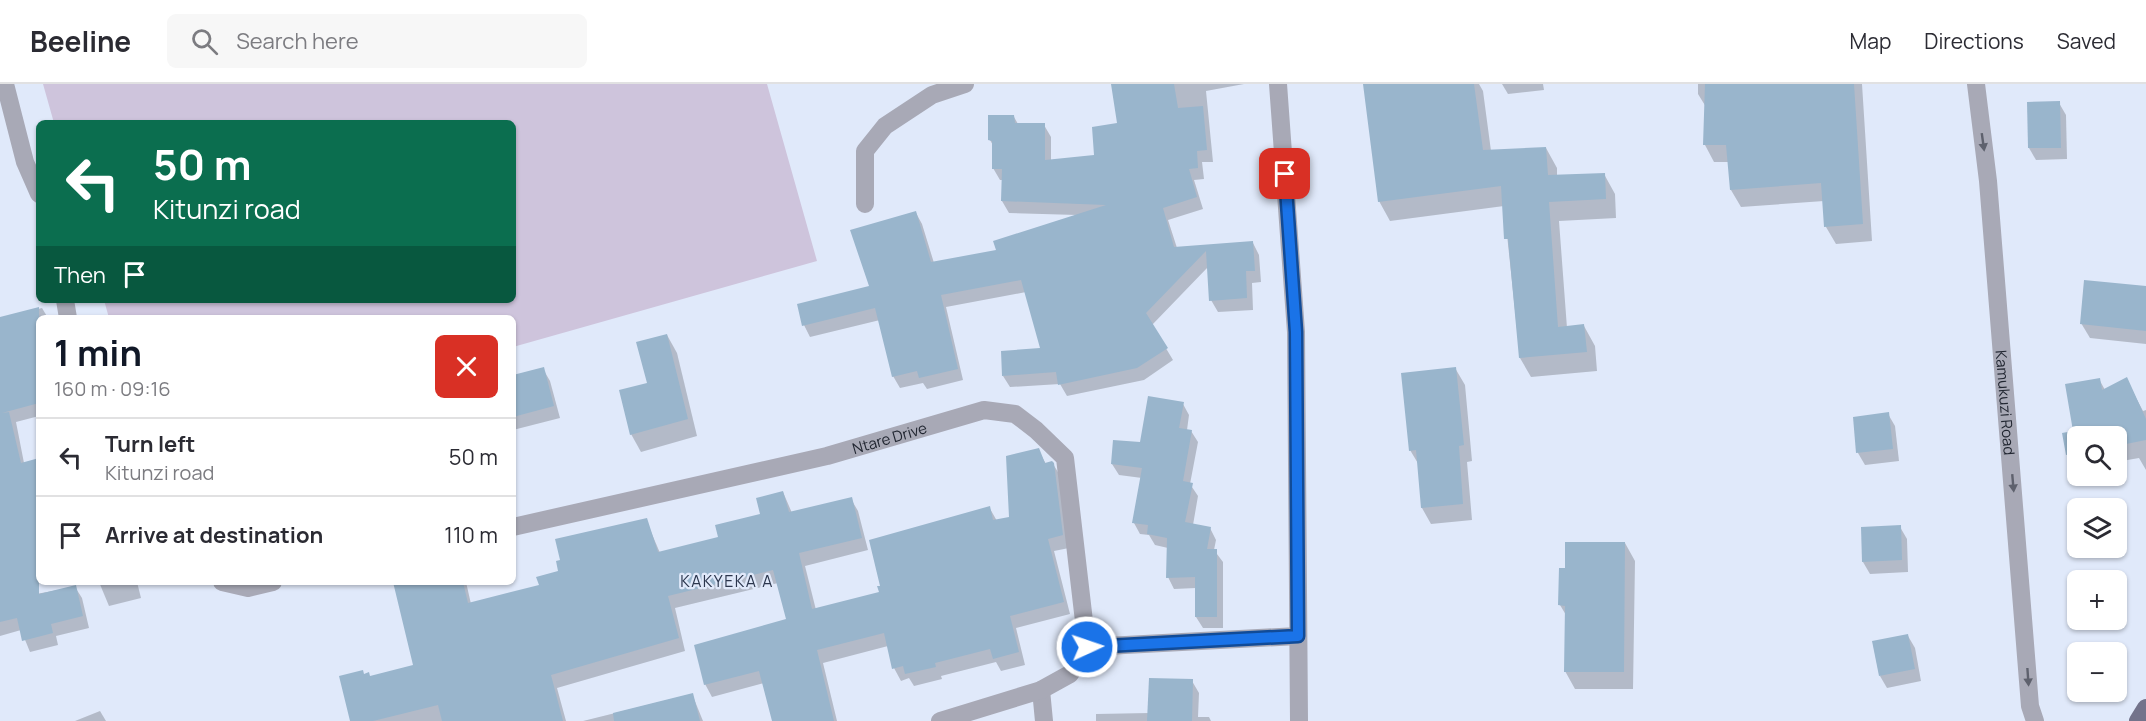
<!DOCTYPE html>
<meta charset="utf-8">
<style>
:root{--surface:#fff;--page:#f7f7f7;--text:#2b2b33;--muted:#7c7c81;--line:#e1e1e2;--accent:#111827}
body{margin:0;font-family:Manrope,sans-serif;background:var(--page);color:var(--text);height:100vh;display:flex;flex-direction:column;font-size:22px;white-space:nowrap}
*{box-sizing:border-box;margin:0}
p{font-size:20px;color:var(--muted)}
.icon{flex:none;width:33px;height:33px;fill:none;stroke:currentColor;stroke-width:2;stroke-linecap:round;stroke-linejoin:round}
.map{position:relative;flex:1;overflow:hidden}
.panel{position:absolute;left:36px;top:231px;width:480px;height:270px;display:flex;flex-direction:column;background:var(--surface);border-radius:9px;box-shadow:0 2px 4px #0004}
.panel>*{flex:none}
.top-card{position:absolute;left:36px;top:36px;width:480px;height:183px;border-radius:9px;box-shadow:0 2px 4px #0004;background:#0b6e4f;color:#fff;overflow:hidden}
.tools{position:absolute;left:2067px;top:342px;display:grid;gap:12px}
.tools a{display:grid;place-items:center;width:60px;height:60px;border-radius:9px;background:var(--surface);box-shadow:0 2px 4px #0004;font-size:30px}
.pin{position:absolute;display:grid;place-items:center;width:51px;height:51px;color:#fff;margin:-26px;border-radius:12px;box-shadow:0 3px 9px #0006}
.me{position:absolute;width:66px;margin:-33px;rotate:87deg;stroke-linejoin:round;filter:drop-shadow(0 0 4px #0008)}
.turn{display:flex;align-items:center;gap:21px;height:126px;padding:0 18px;font-size:27px}
.turn .icon{width:78px;height:78px;stroke-width:2.5}
.turn b{display:block;font-size:42px;line-height:51px}
.then{display:flex;align-items:center;height:57px;padding:0 18px;background:#0003;gap:12px;font-size:22px}
.round{display:grid;place-items:center;flex:none;width:63px;height:63px;border-radius:9px;background:var(--page)}
.head{display:flex;align-items:center;justify-content:space-between;height:102px;padding:0 18px}
h1{font-size:36px;font-weight:700;line-height:45px;color:var(--accent)}
ul{padding:0;list-style:none}
li{display:flex;align-items:center;gap:18px;height:78px;padding:0 18px;border-top:2px solid var(--line)}
li div{flex:1}
li b{display:block;font-size:22px}
li em{font-style:normal}
header{display:flex;align-items:center;gap:36px;box-sizing:border-box;height:84px;padding:0 30px;background:var(--surface);border-bottom:2px solid var(--line)}
header strong{font-size:28px}
nav{display:flex;gap:33px;margin-inline-start:auto;font-size:21px}
.search{width:420px;height:54px;background:var(--page);display:flex;align-items:center;gap:15px;box-sizing:border-box;padding:0 21px;border-radius:9px;color:var(--muted);font-size:22px}
.map>svg:first-child{display:block}
</style>
<header>
<strong>Beeline</strong>
<div class="search"><svg class="icon" aria-label="search" viewBox="0 0 24 24"><circle cx="10" cy="10" r="6"/><path d="M15 15l6 6"/></svg>Search here</div>
<nav><a>Map</a><a>Directions</a><a>Saved</a></nav>
</header>
<div class="map">
<svg width="2146" height="637" viewBox="0 0 2146 637">
<rect width="100%" height="100%" fill="#e0e9fa"/>
<path fill="#cec4dc" d="M43,0H767L817,177L513,263V234H109L104,216H513V39H54Z"/>
<g fill="#0003">
<path d="M1113,0H1244L1206,7L1213,78H1202L1204,95L1194,96L1203,125L1168,136L1177,164L1253,159L1259,171L1261,198L1252,199L1253,226L1218,228L1211,216L1208,183L1152,241L1173,276L1144,296L1067,312L1060,300L1010,303L1003,292L1042,266L1026,208L946,223L963,296L927,305L923,299L900,304L893,292L880,236L810,253L804,241L871,203L916,129L922,140L934,179L998,168L1077,131L1009,129L1002,117L1003,96H1000L993,84L994,63L990,56L1014,33L1018,40L1044,41L1051,53V77L1096,73L1119,40Z"/>
<path d="M1375,0H1479L1483,7L1491,67L1546,64L1557,84V92L1604,90L1615,110L1616,134L1559,137L1567,244L1584,242L1595,262L1597,287L1531,293L1520,274L1504,122L1390,137L1379,117Z"/>
<path d="M1502,0H1543L1544,6L1508,10Z"/>
<path d="M1698,0H1862L1872,157L1836,160L1826,143L1824,117L1741,123L1731,106L1729,78H1714L1705,61L1706,23L1698,10Z"/>
<path d="M2059,19L2066,31L2067,75L2036,76L2029,64V20Z"/>
<path d="M2146,204V260L2090,254L2081,239Z"/>
<path d="M42,224L48,234H39V332L16,338L24,379L39,375L36,510L75,503L82,514L89,544L56,552L58,561L30,568L21,546L0,552V235Z"/>
<path d="M667,251L677,269L697,352L641,368L631,350Z"/>
<path d="M1455,284L1465,301L1472,377L1467,378L1472,436L1431,440L1422,424L1419,381L1410,366Z"/>
<path d="M543,285L550,297L560,334L513,346V293Z"/>
<path d="M2099,295L2105,306L2134,310L2143,327L2146,326V386L2139,374L2116,378V352H2078V392H2095L2077,395L2069,380L2063,351L2075,348Z"/>
<path d="M1183,320L1189,331L1187,346L1191,347L1198,358L1190,400L1198,412L1193,441L1210,444L1216,456L1214,466L1223,478V544H1203L1196,533V504L1174,505L1168,493V464L1155,461L1149,451L1140,450L1134,439L1142,394L1119,391L1112,380L1141,360Z"/>
<path d="M1888,330L1895,342L1899,377L1865,381L1858,369L1854,334Z"/>
<path d="M1038,366L1046,380H1053L1061,393L1069,464L1054,467L1070,530L1016,544L1025,581L1001,587L996,578L941,592L942,595L914,602L909,594L901,597L894,584L888,562L823,579L837,637H773L764,599L712,613L705,600L787,536L778,499L675,524L685,567L557,604L566,637H352L364,591L370,593L415,582L400,498H466L471,520L540,503L646,436L660,469L720,454L762,431L783,408L792,429L851,415L858,427L868,466L805,482L816,526L881,509L989,423L997,437L1011,435Z"/>
<path d="M1900,443L1907,455L1908,488L1870,490L1863,478Z"/>
<path d="M1625,459L1635,477L1633,605H1575L1565,587L1566,531L1560,521L1566,486Z"/>
<path d="M99,498H137L141,514L109,522Z"/>
<path d="M1908,552L1915,564L1921,597L1887,604L1880,592Z"/>
<path d="M1192,597L1199,609L1198,633H1209L1211,637H1096V630L1149,629Z"/>
<path d="M692,610L703,637H583Z"/>
<path d="M100,627L106,637H75Z"/>
</g>
<g fill="#99b5cc">
<path d="M1111,0H1174L1178,24L1203,22L1207,66L1197,67L1198,84L1189,85L1197,113L1163,124L1174,163L1253,157L1255,187H1246L1247,214L1209,217L1206,167L1146,229L1168,264L1137,284L1058,301L1056,288L1002,292L1001,267L1040,264L1021,196L941,211L958,285L919,294L917,287L892,293L875,224L802,242L797,220L869,202L850,146L916,127L931,178L996,166L993,157L1106,121L1001,117L1002,85H992V57L988,56V31H1014L1015,39H1045V76L1094,71L1092,43L1117,39Z"/>
<path d="M1363,0H1474L1483,66L1546,63L1548,91L1605,89L1606,115L1549,118L1558,243L1584,240L1587,268L1519,274L1508,155H1504L1501,102L1378,118Z"/>
<path d="M1705,0H1854L1863,140L1824,143L1821,99L1730,106L1726,61H1703Z"/>
<path d="M2060,17L2061,64H2028L2027,18Z"/>
<path d="M2084,196L2146,202V247L2080,240Z"/>
<path d="M39,223V319L2,329L9,328L21,379L39,374V510L76,501L83,532L51,540L53,549L22,557L17,534L0,538V233Z"/>
<path d="M667,250L688,335L630,351L619,306L647,299L636,258Z"/>
<path d="M544,283L554,322L513,333V291Z"/>
<path d="M1456,283L1464,361L1459,362L1463,420L1421,424L1416,366L1409,367L1401,289Z"/>
<path d="M2127,293L2146,335V356L2116,362V352H2078V369L2066,371L2062,349L2073,347L2065,300L2100,294L2102,306Z"/>
<path d="M1148,312L1184,318L1179,344L1192,346L1183,397L1193,399L1185,438L1211,443L1207,465H1217V533H1195V493L1166,494L1167,454L1147,450L1148,441L1132,439L1142,384L1111,380L1113,356L1140,358Z"/>
<path d="M1889,328L1893,365L1856,369L1853,333Z"/>
<path d="M1039,364L1045,379L1052,377L1054,379L1063,451L1048,455L1064,518L1010,532L1019,568L993,575L990,565L935,579L936,583L905,590L903,582L892,585L884,549L817,566L834,637H772L759,587L704,601L694,561L786,535L773,486L668,512L679,554L551,591L563,637H442L438,621L373,637H350L339,592L363,586L364,590L369,588L370,592L413,581L393,498H463L468,519L539,501L536,493L558,487L556,477L560,476L555,455L647,434L658,468L718,453L715,441L760,430L756,414L783,407L789,428L852,413L862,454L799,469L812,525L879,508L877,502H880L869,456L990,422L993,436L1009,433L1006,372Z"/>
<path d="M1901,441L1902,476L1862,478L1861,443Z"/>
<path d="M1565,458H1625L1624,588H1564L1565,522L1558,521L1559,484H1565Z"/>
<path d="M1908,550L1915,585L1879,592L1872,557Z"/>
<path d="M1149,594L1193,595L1192,637H1147Z"/>
<path d="M693,609L700,637H614L613,629Z"/>
</g>
<g fill="none" stroke-linecap="round" stroke-linejoin="round">
<g stroke="#a8a9b6" stroke-width="18">
<path d="M5,0L25,78L39,110"/>
<path d="M1278,0L1296,248L1299,637"/>
<path id="s1" d="M1976,0L1988,97L2030,622L2035,637"/>
<path d="M865,120V67L885,42L932,11L965,0"/>
<path d="M65,216L68,234"/>
<path id="s2" d="M513,443L827,372L984,326L1015,330L1036,346L1065,374L1087,563"/>
<path d="M222,498L248,504L273,498"/>
<path d="M1087,563L1298,552"/>
<path d="M1041,606L1044,637"/>
<path d="M940,637L1041,606L1070,590L1087,563"/>
</g>
<path stroke="#73738b" stroke-width="18" d="M2138,637L2146,624"/>
</g>
<defs><path id="oneway-solid" d="M-6-.8H1V-3.2L6.5 0L1 3.2V.8H-6Z" transform="scale(1.5)"/></defs>
<g fill="#5e616d">
<use href="#oneway-solid" transform="translate(1983 58) rotate(82)"/>
<use href="#oneway-solid" transform="translate(2013 399) rotate(85)"/>
<use href="#oneway-solid" transform="translate(2028 593) rotate(86)"/>
</g>
<g fill="none" stroke-linecap="round" stroke-linejoin="round">
<g stroke="#114b97" stroke-width="15">
<path id="route" d="M1087,563L1298,552L1296,248L1285,90"/>
</g>
<use href="#route" stroke="#1a73e8" stroke-width="10"/>
</g>
<g text-anchor="middle" dominant-baseline="central" stroke-width="4.5" stroke-linejoin="round" paint-order="stroke">
<g font-size="15" fill="#212631" stroke="#e0e9fa">
<text stroke="none"><textPath href="#s1" startOffset="320">Kamukuzi Road</textPath></text>
<text stroke="none"><textPath href="#s2" startOffset="387">Ntare Drive</textPath></text>
</g>
<g font-size="16" letter-spacing="1.5" fill="#2b364d" stroke="#e0e9fa">
<text x="727" y="497">KAKYEKA A</text>
</g>
</g>
</svg>
<div class="tools">
<a><svg class="icon" aria-label="search" viewBox="0 0 24 24"><circle cx="10" cy="10" r="6"/><path d="M15 15l6 6"/></svg></a>
<a><svg class="icon" aria-label="layers" viewBox="0 0 24 24"><path d="M12 4l9 5-9 5-9-5zM3 14l9 5 9-5"/></svg></a>
<a>+</a>
<a>−</a>
</div>
<div class="pin" style="left:1285px;top:90px;background:#d93025"><svg class="icon" aria-label="arrive" viewBox="0 0 24 24"><path d="M6 21V4h12l-3 4 3 4H6"/></svg></div>
<svg class="me" style="left:1087px;top:563px" viewBox="-20 -20 40 40"><circle r="17" fill="#1a73e8" stroke="#fff" stroke-width="3"/><path d="M0-11L8 9 0 5-8 9z" fill="#fff"/></svg>
<div class="top-card">
<div class="turn"><svg class="icon" aria-label="left" viewBox="0 0 24 24"><path d="M17 20v-9H6M10 6l-5 5 5 5"/></svg><div><b>50 m</b>Kitunzi road</div></div>
<div class="then">Then<svg class="icon" aria-label="arrive" viewBox="0 0 24 24"><path d="M6 21V4h12l-3 4 3 4H6"/></svg></div>
</div>
<section class="panel">
<div class="head"><div><h1>1 min</h1><p>160 m · 09:16</p></div><a class="round" style="background:#d93025;color:#fff"><svg class="icon" aria-label="close" viewBox="0 0 24 24"><path d="M6 6l12 12M18 6L6 18"/></svg></a></div>
<ul>
<li><svg class="icon" aria-label="left" viewBox="0 0 24 24"><path d="M17 20v-9H6M10 6l-5 5 5 5"/></svg><div><b>Turn left</b><p>Kitunzi road</p></div><em>50 m</em></li>
<li><svg class="icon" aria-label="arrive" viewBox="0 0 24 24"><path d="M6 21V4h12l-3 4 3 4H6"/></svg><div><b>Arrive at destination</b></div><em>110 m</em></li>
</ul>
</section>
</div>
